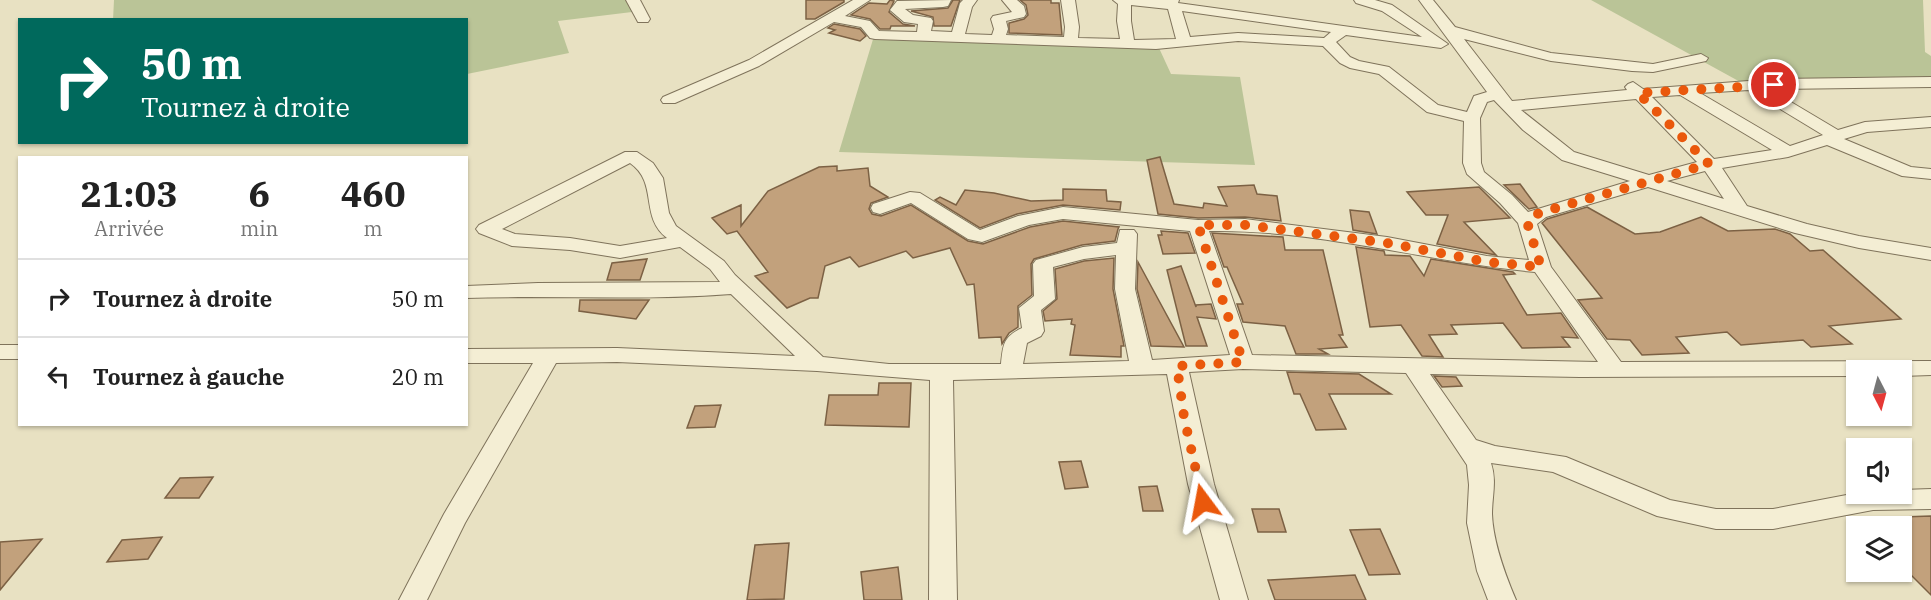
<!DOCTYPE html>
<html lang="fr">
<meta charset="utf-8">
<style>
:root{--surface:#fff;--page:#f2f2f2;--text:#222;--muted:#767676;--line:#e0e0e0}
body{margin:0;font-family:"IBM Plex Serif",serif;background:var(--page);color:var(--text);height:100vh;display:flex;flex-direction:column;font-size:22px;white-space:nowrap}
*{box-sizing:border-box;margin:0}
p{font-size:20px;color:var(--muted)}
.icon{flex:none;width:33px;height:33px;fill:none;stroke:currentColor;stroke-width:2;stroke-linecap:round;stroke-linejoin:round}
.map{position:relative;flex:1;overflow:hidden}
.panel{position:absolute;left:18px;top:156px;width:450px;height:270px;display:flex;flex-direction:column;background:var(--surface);border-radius:0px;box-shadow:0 2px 4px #0004}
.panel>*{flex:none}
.banner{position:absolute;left:18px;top:18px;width:450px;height:126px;border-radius:0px;box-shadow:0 2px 4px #0004;background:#00695c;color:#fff;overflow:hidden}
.needle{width:39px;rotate:174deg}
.tools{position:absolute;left:1846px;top:360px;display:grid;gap:12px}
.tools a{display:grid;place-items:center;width:66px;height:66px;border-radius:0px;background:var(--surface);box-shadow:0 2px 4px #0004;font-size:30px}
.pin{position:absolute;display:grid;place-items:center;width:51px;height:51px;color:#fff;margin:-26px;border:3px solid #fff;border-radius:50%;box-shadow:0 2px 6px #0007}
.me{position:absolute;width:66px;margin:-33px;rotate:347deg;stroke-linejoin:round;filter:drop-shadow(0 0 4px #0008)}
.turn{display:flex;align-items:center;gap:21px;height:126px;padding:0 24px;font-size:27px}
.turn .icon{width:78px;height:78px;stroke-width:2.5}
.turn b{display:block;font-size:42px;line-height:51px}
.eta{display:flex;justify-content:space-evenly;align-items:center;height:102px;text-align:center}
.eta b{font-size:36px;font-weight:800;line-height:42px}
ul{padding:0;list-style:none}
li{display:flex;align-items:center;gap:18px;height:78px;padding:0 24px;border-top:2px solid var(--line)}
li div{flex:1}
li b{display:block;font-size:22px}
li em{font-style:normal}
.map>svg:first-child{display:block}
</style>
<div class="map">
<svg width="1931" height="600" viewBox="0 0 1931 600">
<rect width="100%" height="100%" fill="#e8e1c2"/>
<g fill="#bac497">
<path d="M114,0H638L641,9L632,12L558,21L569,53L467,74L466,20H113Z"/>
<path d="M1591,0H1923L1925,52L1931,56V80L1744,84Z"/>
<path d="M874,36L1159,48L1171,74L1240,77L1255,165L839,152Z"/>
</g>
<g fill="#c2a17c" stroke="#7c6144" stroke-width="1.5">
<path d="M806,0H844V2L815,19H806Z"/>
<path d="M890,0L894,1L889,12L903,24L915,26H891L890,29H880L870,19L851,15L869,3L887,4Z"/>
<path d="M953,0H960L951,26H934L933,17L911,11L948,8Z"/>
<path d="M1020,0H1051V3H1059L1062,35L1009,33V23L1024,19L1028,15L1026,5Z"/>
<path d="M834,24L860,29L866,36L860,41L829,33L835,30L828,28Z"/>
<path d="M1160,157L1174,204L1203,208L1204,203L1227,206L1218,187L1254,185L1257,194L1277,196L1281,221L1245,217L1198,218L1158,214L1147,160Z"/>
<path d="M837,166V171L868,168L870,186L888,197L871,203L869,209L872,214L881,216L911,205L968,241L983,244L1030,227L1063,221L1119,227L1118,229L1115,241L1082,245L1034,259L1031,264L1032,295L1018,306V327L1009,333L1002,344L1001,337L979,338L974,284L967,285L950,248L913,258L906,251L859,267L850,257L825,266L818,298H810L787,308L755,276L768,272L737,231L727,234L712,218L741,205V226L768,191L819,167Z"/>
<path d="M1520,184L1537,207L1529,209L1504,185Z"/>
<path d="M1479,187L1510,218L1464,222L1496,255L1437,244L1448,215H1426L1407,192Z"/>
<path d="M1063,189L1106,190L1107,201L1121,202L1120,210L1063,205L1017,214L980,228L935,200L940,197L956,205L965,190L994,193L1031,201L1063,200Z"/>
<path d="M1587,207L1635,234L1660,232L1701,217L1728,231L1775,229L1790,234L1810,251L1823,250L1901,319L1829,326L1852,344L1811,347L1803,340L1741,345L1727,332L1676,337L1689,353L1642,355L1630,340L1607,339L1578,300L1602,298L1542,223L1547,219Z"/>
<path d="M1350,210L1369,212L1377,234L1353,230Z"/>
<path d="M1161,231L1188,233L1195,253L1163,254L1158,235H1162Z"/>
<path d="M1212,233L1283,237L1285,250H1323L1343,335H1339L1347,347L1319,349L1328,354H1296L1285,326L1243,322L1237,304H1243L1227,267H1224Z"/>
<path d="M1356,247L1384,251L1385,255L1410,256L1424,276L1431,259L1513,272L1515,274L1503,275L1527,315L1561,313L1578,338L1562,337L1570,347L1522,348L1503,323L1451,325L1457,334L1429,335L1443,357L1422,356L1401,325L1370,327Z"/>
<path d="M1114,258L1113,289L1124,346H1121V357L1070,355L1075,325L1071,324L1072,319L1045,321L1043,311L1057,299L1055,269L1084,261Z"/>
<path d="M647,259L640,280H607L612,263Z"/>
<path d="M1138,262L1184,347L1151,346L1137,289Z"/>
<path d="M1181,266L1196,307V305L1211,304L1216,319L1197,317L1207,346H1186L1167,270Z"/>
<path d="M580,300H649L636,319L579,311Z"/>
<path d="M1287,372L1359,374L1391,394H1329L1346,429L1316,430L1300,394H1294Z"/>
<path d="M1434,376L1456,377L1462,386L1442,387Z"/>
<path d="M879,383H911L909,427L825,425L829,395H878Z"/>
<path d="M721,405L715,427L687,428L695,406Z"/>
<path d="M1081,461L1088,487L1065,489L1059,462Z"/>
<path d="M213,477L199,498H165L180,478Z"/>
<path d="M1157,486L1163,511H1143L1139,487Z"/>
<path d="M1252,509H1279L1286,532H1258Z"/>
<path d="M1931,516V595L1902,566V517Z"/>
<path d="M1380,529L1400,574L1369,575L1350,530Z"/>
<path d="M162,537L148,559L107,562L122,540Z"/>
<path d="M42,539L0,590V542Z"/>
<path d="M789,543L784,599L747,600L755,545Z"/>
<path d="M898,567L902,600H864L861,572Z"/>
<path d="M1355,575L1366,600H1275L1268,580Z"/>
</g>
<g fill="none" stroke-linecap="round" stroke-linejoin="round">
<g stroke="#7f735b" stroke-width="2">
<g id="minor">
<path d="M626,0H640L650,19L648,22H638Z"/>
<path d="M853,0H870L845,16L870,21L879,31L917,32L918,24L904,22L890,10L897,1L951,0L948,6L943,7L905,9L913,15L931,18L933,21L931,31L952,32L960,3L963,0H977L972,7L965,34L992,35L994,29L991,19L993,16L1012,12L1002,0H1017L1024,6L1026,14L1024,17L1006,21L1008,29L1006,35L1064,37L1065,27L1061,0H1075L1079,27L1078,38L1120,39L1117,21L1118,4L1113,0H1179L1178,3L1422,37L1382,11L1356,3L1354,0H1375L1392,5L1448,44L1441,48L1346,35L1336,42L1350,57L1359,61L1389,67L1438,105L1467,112L1474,96L1487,92L1419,0H1433L1455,27L1551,53L1653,64L1701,54L1708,58L1706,61L1653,72L1632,71L1551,61L1464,39L1512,101L1627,90L1625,87L1628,84L1633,82L1643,89L1775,79L1931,77V87L1769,89L1838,130L1865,122L1931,117V127L1867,132L1844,139L1911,167L1931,169V179L1902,176L1827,145L1788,157L1722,168L1747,206L1807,224L1859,236L1931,248V260L1859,248L1795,233L1648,187L1546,217L1537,224L1551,267L1621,362L1931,361V375L1902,376V370H1857V376L1580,377L1430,374L1476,440L1495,446L1566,457L1670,500L1716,509H1773L1857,493L1902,494V490L1931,489V509L1873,510L1773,529H1716L1657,516L1553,472L1491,463C1497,481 1492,496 1492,514C1493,542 1505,574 1516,600H1488L1477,571L1467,523L1469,485L1467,465L1406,373L1243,369L1189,372L1214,484L1248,600H1220L1188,484L1167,374L953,380L957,600H929L930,380L817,371L617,362L556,363L465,523L427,600H399L444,514L533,363H466V349L617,348L795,356L731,294C644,301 555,295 466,298V286L538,283L720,282L710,269L680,247L620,258L570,250L512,246L479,233L476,229L479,225L625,152H637L653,163L663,178L669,213L676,226L724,261L735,275L823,357L889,364H1001C1003,345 1003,337 1022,328L1019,308L1034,296L1033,264L1036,260L1083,247L1117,243L1120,230H1134L1137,234L1135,289L1152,360L1230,355L1190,231L1063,219L1029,225L982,242L968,239L911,203L880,214L873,212L871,208L873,204L910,192L920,193L980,230L1018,216L1063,207L1198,220L1245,219L1387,237L1487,256L1529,260L1518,223L1500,203L1467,174L1463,163L1464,121L1427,112L1379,74L1350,68L1340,63L1323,46L1238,41L1156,49L875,39L870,38L861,27L834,22L759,66L675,103H663L661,100L663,97L749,60ZM1131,5L1168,9L1176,39L1134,40L1131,21ZM1182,11L1331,32L1324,38L1238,33L1190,37ZM1749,90L1823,135L1790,146L1700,93ZM1680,95L1772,150L1714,159L1652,97ZM1636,99L1697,162L1649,175L1574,152L1521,110ZM1494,100L1523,130L1562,160L1630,181L1528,212L1512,195L1484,172L1481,163L1480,118L1487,102ZM630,163C659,183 639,217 667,238L620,246L570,238L515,234L502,229ZM1705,171L1724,199L1667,181ZM1209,231C1319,229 1426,262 1535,272L1598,362L1252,355ZM1116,255L1115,289L1129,361L1023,364L1027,343L1041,336L1044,331L1041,310L1055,299L1053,267L1084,259Z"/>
<rect x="0" y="345" width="20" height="14"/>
</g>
</g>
<use href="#minor" fill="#f4eed4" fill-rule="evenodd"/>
</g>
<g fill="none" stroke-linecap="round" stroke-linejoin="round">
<path stroke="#ea580c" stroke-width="10" stroke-dasharray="0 18" d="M1203,502L1184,417L1177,366L1243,362L1198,225H1245L1387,243L1487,262L1541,267L1527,222L1539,213L1709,164L1638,93L1774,85"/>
</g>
</svg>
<div class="tools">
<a><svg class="needle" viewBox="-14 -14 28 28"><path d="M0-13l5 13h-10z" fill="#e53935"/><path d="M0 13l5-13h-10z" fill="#767676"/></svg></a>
<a><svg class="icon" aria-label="sound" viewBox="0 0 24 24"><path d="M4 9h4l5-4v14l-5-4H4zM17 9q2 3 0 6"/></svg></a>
<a><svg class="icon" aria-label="layers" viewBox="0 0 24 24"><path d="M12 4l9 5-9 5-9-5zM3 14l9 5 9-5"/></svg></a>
</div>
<div class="pin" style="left:1774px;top:85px;background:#d93025"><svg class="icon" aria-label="arrive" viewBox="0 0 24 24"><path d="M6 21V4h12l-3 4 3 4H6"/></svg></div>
<svg class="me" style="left:1203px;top:502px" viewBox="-20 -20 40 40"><path d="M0-17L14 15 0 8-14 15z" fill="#ea580c" stroke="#fff" stroke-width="4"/></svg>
<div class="banner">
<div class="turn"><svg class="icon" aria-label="right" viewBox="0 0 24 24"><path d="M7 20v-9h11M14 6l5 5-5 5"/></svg><div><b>50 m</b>Tournez à droite</div></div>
</div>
<section class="panel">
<div class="eta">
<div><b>21:03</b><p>Arrivée</p></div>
<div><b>6</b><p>min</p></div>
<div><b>460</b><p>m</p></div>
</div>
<ul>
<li><svg class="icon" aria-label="right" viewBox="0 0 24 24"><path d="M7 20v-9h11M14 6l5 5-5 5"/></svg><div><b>Tournez à droite</b></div><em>50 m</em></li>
<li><svg class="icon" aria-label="left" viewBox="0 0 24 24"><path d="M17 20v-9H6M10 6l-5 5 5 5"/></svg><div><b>Tournez à gauche</b></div><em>20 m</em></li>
</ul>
</section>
</div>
